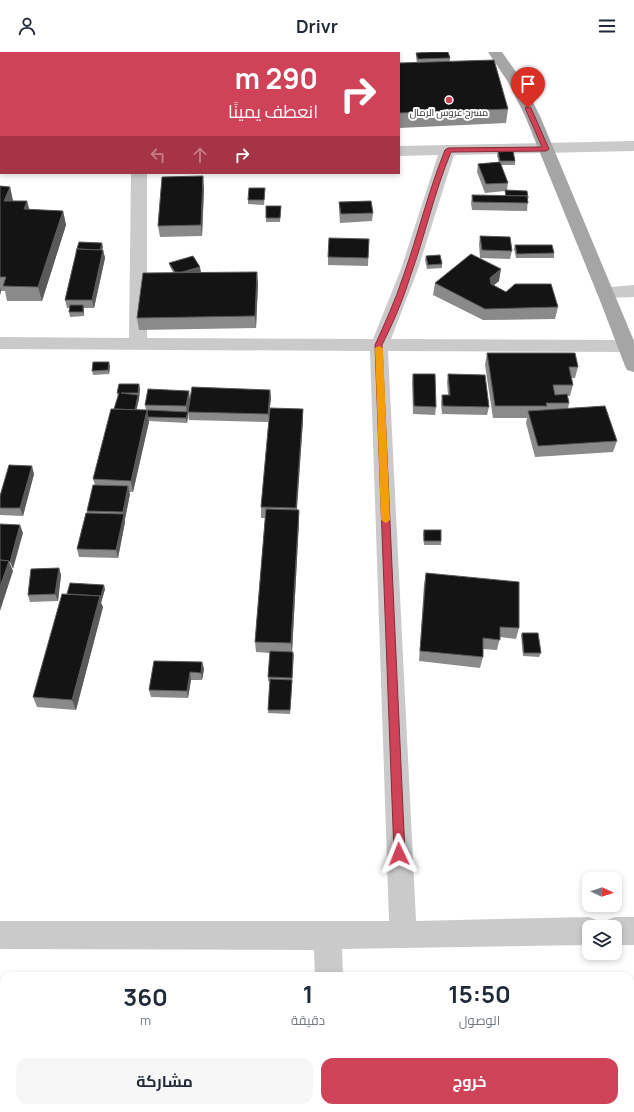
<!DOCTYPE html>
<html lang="ar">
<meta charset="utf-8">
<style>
:root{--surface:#fff;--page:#f6f6f7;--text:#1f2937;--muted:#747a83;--accent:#cf4358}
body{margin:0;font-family:Manrope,Cairo,sans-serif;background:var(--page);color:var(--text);direction:rtl;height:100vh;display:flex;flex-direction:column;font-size:15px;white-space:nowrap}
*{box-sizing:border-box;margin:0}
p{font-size:13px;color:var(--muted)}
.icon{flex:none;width:22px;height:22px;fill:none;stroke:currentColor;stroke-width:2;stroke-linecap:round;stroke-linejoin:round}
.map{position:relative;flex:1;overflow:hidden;direction:ltr}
.sheet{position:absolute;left:0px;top:920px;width:634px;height:140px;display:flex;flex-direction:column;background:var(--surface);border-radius:12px 12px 0 0;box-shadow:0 2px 6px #0003;direction:rtl}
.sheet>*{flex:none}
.banner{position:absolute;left:0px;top:0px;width:400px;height:122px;box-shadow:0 2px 6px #0003;direction:rtl;background:#cf4358;color:#fff;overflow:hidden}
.needle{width:26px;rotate:94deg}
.fabs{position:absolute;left:582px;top:820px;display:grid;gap:8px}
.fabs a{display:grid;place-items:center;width:40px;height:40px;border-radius:8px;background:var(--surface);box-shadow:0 2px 6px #0003;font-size:20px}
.pin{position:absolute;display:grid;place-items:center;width:34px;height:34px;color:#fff;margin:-41px -17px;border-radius:50% 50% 50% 0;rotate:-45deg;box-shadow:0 0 4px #0007}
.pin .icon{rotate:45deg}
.me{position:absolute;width:44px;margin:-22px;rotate:358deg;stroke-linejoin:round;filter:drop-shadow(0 0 3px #0008)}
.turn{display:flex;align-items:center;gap:14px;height:84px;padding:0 16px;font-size:18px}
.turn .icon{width:52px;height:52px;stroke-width:2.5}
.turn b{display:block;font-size:28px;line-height:34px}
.lanes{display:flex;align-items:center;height:38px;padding:0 16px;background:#0003;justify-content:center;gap:20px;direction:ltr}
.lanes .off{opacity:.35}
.eta{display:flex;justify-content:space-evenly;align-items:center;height:68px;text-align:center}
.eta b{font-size:24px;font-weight:700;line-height:28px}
.button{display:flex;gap:8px;margin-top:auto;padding:8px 16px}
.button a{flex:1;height:46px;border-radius:12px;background:var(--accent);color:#fff;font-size:16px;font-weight:700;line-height:46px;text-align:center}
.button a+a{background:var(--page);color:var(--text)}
header{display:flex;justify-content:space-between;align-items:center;height:52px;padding:0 16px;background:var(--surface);font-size:18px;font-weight:700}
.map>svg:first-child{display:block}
</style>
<header><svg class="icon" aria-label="menu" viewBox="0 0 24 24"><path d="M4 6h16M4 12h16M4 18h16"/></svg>Drivr<svg class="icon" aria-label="person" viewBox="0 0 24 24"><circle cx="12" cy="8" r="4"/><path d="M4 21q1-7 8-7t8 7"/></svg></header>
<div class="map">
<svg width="634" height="1060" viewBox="0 0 634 1060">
<rect width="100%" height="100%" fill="#fff"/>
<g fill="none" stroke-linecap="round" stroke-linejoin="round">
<g fill="#cacaca" fill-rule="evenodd">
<path d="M634,89V99L454,103L418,217L391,287L627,288L634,291L633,298L627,300L388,299L416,869L589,865L599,869L601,875H589V893L342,897L343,924H315L314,898L0,897V869H389L370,299L0,297V285L129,286L131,121H147V286L373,287L401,217L438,103L399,104V94Z"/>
<rect x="0" y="102" width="1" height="10"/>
<path d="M634,233V245L605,246L599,244L596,240L599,236Z"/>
<path d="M615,865H634V893H615V875H603L605,869Z"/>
<rect x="320" y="1056" width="30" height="4"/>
</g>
<path fill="#a5a5a5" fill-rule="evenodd" d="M488,0H502L523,30L540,64L634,289V320L627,318L625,314L599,246L525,64L508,30Z"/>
</g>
<g fill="#8a8a8a">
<path d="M416,1L450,6V10L508,57L506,71L399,76V11H417L416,5Z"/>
<path d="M498,100L515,109V113H501L508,131L507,138L528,146L527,159L472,158L471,151L472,143L505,144V139L485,141L477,120L478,112L499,110L497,104Z"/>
<path d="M0,134L10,135L13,149H27L29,158L63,159L66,173L42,249H7L5,239H1L0,243Z"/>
<path d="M204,136L202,184L160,185L158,174Z"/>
<path d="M265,136L264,153L248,152V148Z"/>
<path d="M339,150L373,161L372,169L340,171L339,158Z"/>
<path d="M281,154L280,170H266V166Z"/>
<path d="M480,184L512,199L510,207L480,206L479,192Z"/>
<path d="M369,187L368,214L328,213V205Z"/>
<path d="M515,193L554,201V206H516L514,197Z"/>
<path d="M103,195L102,198H103L105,206L94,256H84V264L70,265L69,260V256H67L65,248L76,201V200Z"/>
<path d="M426,204L442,212V216L427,217L425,208Z"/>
<path d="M169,211L201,220H198L258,231L256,276L139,278L137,266L173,220L170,215Z"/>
<path d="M499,229L494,233L506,240L558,255L555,267L483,268L433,243L435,231Z"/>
<path d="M487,301L578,315L575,326H571L573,333L570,344H568L569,351L568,357L617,389L613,400L535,405L526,371L527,366H493L485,313Z"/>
<path d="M110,314L109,322L93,323L92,319Z"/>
<path d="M413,322L436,355L435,363L413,362L412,330Z"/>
<path d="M448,322L489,355L487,363L442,362L441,351L442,343H448L447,330Z"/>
<path d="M140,336L139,347L136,358H146L145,353L190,347L270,338L271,346L268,370L189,368L188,360L190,347L188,360V364L187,371L149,369L133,440H129L130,442L125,467V470L118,506L79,505L77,497L87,461V459L95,433L93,427L118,344L117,341Z"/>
<path d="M303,357V368L297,458H299V469L292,600L294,603L290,662L268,661L270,629H268V625L270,601L256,600L255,590L265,466H261V455Z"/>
<path d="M34,422L23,464L0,463V444Z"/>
<path d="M424,478L441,489V493H424L423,482Z"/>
<path d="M59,516L61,523L58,549L30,550L28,543Z"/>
<path d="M426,521L519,576L516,587L500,585L497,598L483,597V605L480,616L419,609L424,532Z"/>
<path d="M105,537L101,551L103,555L76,658L37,655L33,645L67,542Z"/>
<path d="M522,581L541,601L539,605L523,604L521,584Z"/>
<path d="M202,610L204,617L202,628H191L188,646L151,645L149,638Z"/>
</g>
<g fill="#5a5a5a">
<path d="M203,124L204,136L202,184L201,173Z"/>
<path d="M10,135L13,149H4Z"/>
<path d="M27,149L31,164L24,157Z"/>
<path d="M63,159L66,173L42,249L38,235Z"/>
<path d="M102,191L103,195L100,205L99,200Z"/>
<path d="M103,198L105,206L94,256L92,248Z"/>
<path d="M200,215L201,220L176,226V222Z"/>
<path d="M501,217L499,229L488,238L490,226Z"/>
<path d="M257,220L258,231L256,276L255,264Z"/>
<path d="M0,235L1,239L0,243Z"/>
<path d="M83,253L84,257V264L83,260Z"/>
<path d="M109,310L110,314L109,322L108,318Z"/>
<path d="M139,332L140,336L139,347L134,369L133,364L138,343Z"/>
<path d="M270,338L271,346L268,370V362Z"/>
<path d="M189,339L190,347L188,360V364L187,371L186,366L187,362L186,354Z"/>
<path d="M303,357V368L296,467V456Z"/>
<path d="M147,358L149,370L133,440L131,429Z"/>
<path d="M32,414L34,422L23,464L20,456Z"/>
<path d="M128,434L130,442L125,467V470L118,506L116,498L123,463V460Z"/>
<path d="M299,458V469L292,601L291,591Z"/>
<path d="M20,473L23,481L13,517L10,510Z"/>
<path d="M9,509L13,519L0,559V535Z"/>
<path d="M59,516L61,523L58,549L55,542Z"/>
<path d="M104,533L105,537L101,551L103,555L76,658L72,648L100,544Z"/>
<path d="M202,610L204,617L202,628L201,621Z"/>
<path d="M190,620L191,628L188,646L187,639Z"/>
</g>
<g fill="#141414" stroke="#5a5a5a">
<rect x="91" y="0" width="18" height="1"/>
<path d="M430,0H448L450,6L418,7L416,1Z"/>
<path d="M494,8L508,57L399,61V11Z"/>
<path d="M513,99L515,109H500L498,100Z"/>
<path d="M500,110L508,131L486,132L478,112Z"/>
<path d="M203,124L201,173L158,174L162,125Z"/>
<path d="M0,134L10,135L4,149H27L24,157L63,159L38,235L3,234L6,225H0Z"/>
<path d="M249,136H265L264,148H248Z"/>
<path d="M505,138L527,139L528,146L527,144H506Z"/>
<path d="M472,143L527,144L528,151L473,150Z"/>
<path d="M371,149L373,161L341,162L339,150Z"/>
<path d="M266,154H281L280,166H266Z"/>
<path d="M480,184L510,185L512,199L482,198Z"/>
<path d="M329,186L369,187L368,206L328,205Z"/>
<path d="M79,190L102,191L100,198L77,197V200H76Z"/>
<path d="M515,193H552L554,201L517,202Z"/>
<path d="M77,197L103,198L92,248H65Z"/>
<path d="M471,202L501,217L490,226L491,232L506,240L515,232H551L558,255L485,257L435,231Z"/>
<path d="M440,203L442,212L428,213L426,204Z"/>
<path d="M193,204L200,215L182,220H175L169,211Z"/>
<path d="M257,220L255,264L137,266L143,221Z"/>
<path d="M70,253H83V260H69Z"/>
<path d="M487,301H575L578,315H569L573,333H553L555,343L567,342L569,351H546L547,354H495Z"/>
<path d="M93,310H109L108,318L92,319Z"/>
<path d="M413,322H435L436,355L414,354Z"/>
<path d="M448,322L485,323L489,355L443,354L442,343H450Z"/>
<path d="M119,332H139L138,341H121L138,343L135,358L114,357L119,341H117Z"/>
<path d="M192,335L270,338L268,362L188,360Z"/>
<path d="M148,337L189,339L186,354L145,353Z"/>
<path d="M605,354L617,389L538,394L528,359Z"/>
<path d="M270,356L303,357L296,456L261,455Z"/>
<path d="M111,357L147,358L131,429L93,427Z"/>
<path d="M148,358L188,360L186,366L148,365L147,360Z"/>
<path d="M9,413L32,414L20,456H0V444Z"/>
<path d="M93,433L128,434L123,460L87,459Z"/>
<path d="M266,457L299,458L291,591L255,590Z"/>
<path d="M86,461L124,462L116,498L77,497Z"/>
<path d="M0,472L20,473L10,510L9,509L0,508Z"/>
<rect x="424" y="478" width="17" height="11"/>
<path d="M0,508L9,509L0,535Z"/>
<path d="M59,516L55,542L28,543L31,517Z"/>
<path d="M426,521L519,530V576L500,575V588L483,586V605L420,599Z"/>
<path d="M70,531L104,533L100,547V544L67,542Z"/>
<path d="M62,542L100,544L72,648L33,645Z"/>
<path d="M522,581H538L541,601H524Z"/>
<path d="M270,599L293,600L292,626L268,625Z"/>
<path d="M154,609L202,610L201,621L190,620L187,639L149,638Z"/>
<path d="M270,627L292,628L290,658H268Z"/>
</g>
<path fill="#cf4358" stroke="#872c39" d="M526,55L531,56L549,97L546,99L451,100C434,141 425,184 410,225C403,248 393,271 382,293L405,802L403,806L399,807L396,806L394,802L375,293C385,271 395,249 403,225C418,183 428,140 445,98L448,96L542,95L525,56Z"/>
<path fill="#f59e0b" d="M379,294L383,296L390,468L386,471L381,468L375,296Z"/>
<circle fill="#cf4358" stroke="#fff" stroke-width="1.5" cx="449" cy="48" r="4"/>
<g text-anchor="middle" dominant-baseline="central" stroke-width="4" stroke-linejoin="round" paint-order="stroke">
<g font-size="10" fill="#2d2d2d" stroke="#fff">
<text x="449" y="60">مسرح عروس الرمال</text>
</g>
</g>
</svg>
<div class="fabs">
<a><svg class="needle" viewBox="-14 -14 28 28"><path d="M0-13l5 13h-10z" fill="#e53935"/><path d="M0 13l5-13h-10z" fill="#747a83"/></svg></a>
<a><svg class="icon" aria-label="layers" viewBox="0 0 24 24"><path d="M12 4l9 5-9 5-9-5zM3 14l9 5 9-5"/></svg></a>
</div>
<div class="pin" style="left:528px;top:56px;background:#d93025"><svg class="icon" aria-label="arrive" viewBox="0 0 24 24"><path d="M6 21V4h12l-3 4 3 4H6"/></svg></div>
<svg class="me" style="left:399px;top:802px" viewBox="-20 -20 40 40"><path d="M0-17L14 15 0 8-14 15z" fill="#cf4358" stroke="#fff" stroke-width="4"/></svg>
<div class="banner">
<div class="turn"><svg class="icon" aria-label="right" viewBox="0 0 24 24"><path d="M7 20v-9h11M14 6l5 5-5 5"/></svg><div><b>290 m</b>انعطف يمينًا</div></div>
<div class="lanes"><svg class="icon off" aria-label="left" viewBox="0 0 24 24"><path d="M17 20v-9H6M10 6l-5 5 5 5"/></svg><svg class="icon off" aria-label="ahead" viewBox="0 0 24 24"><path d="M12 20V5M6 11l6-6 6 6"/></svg><svg class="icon" aria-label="right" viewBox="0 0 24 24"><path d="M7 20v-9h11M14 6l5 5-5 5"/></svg></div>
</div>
<section class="sheet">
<div class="eta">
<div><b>15:50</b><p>الوصول</p></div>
<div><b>1</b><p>دقيقة</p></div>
<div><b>360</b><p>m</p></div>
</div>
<div class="button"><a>خروج</a><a>مشاركة</a></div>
</section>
</div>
